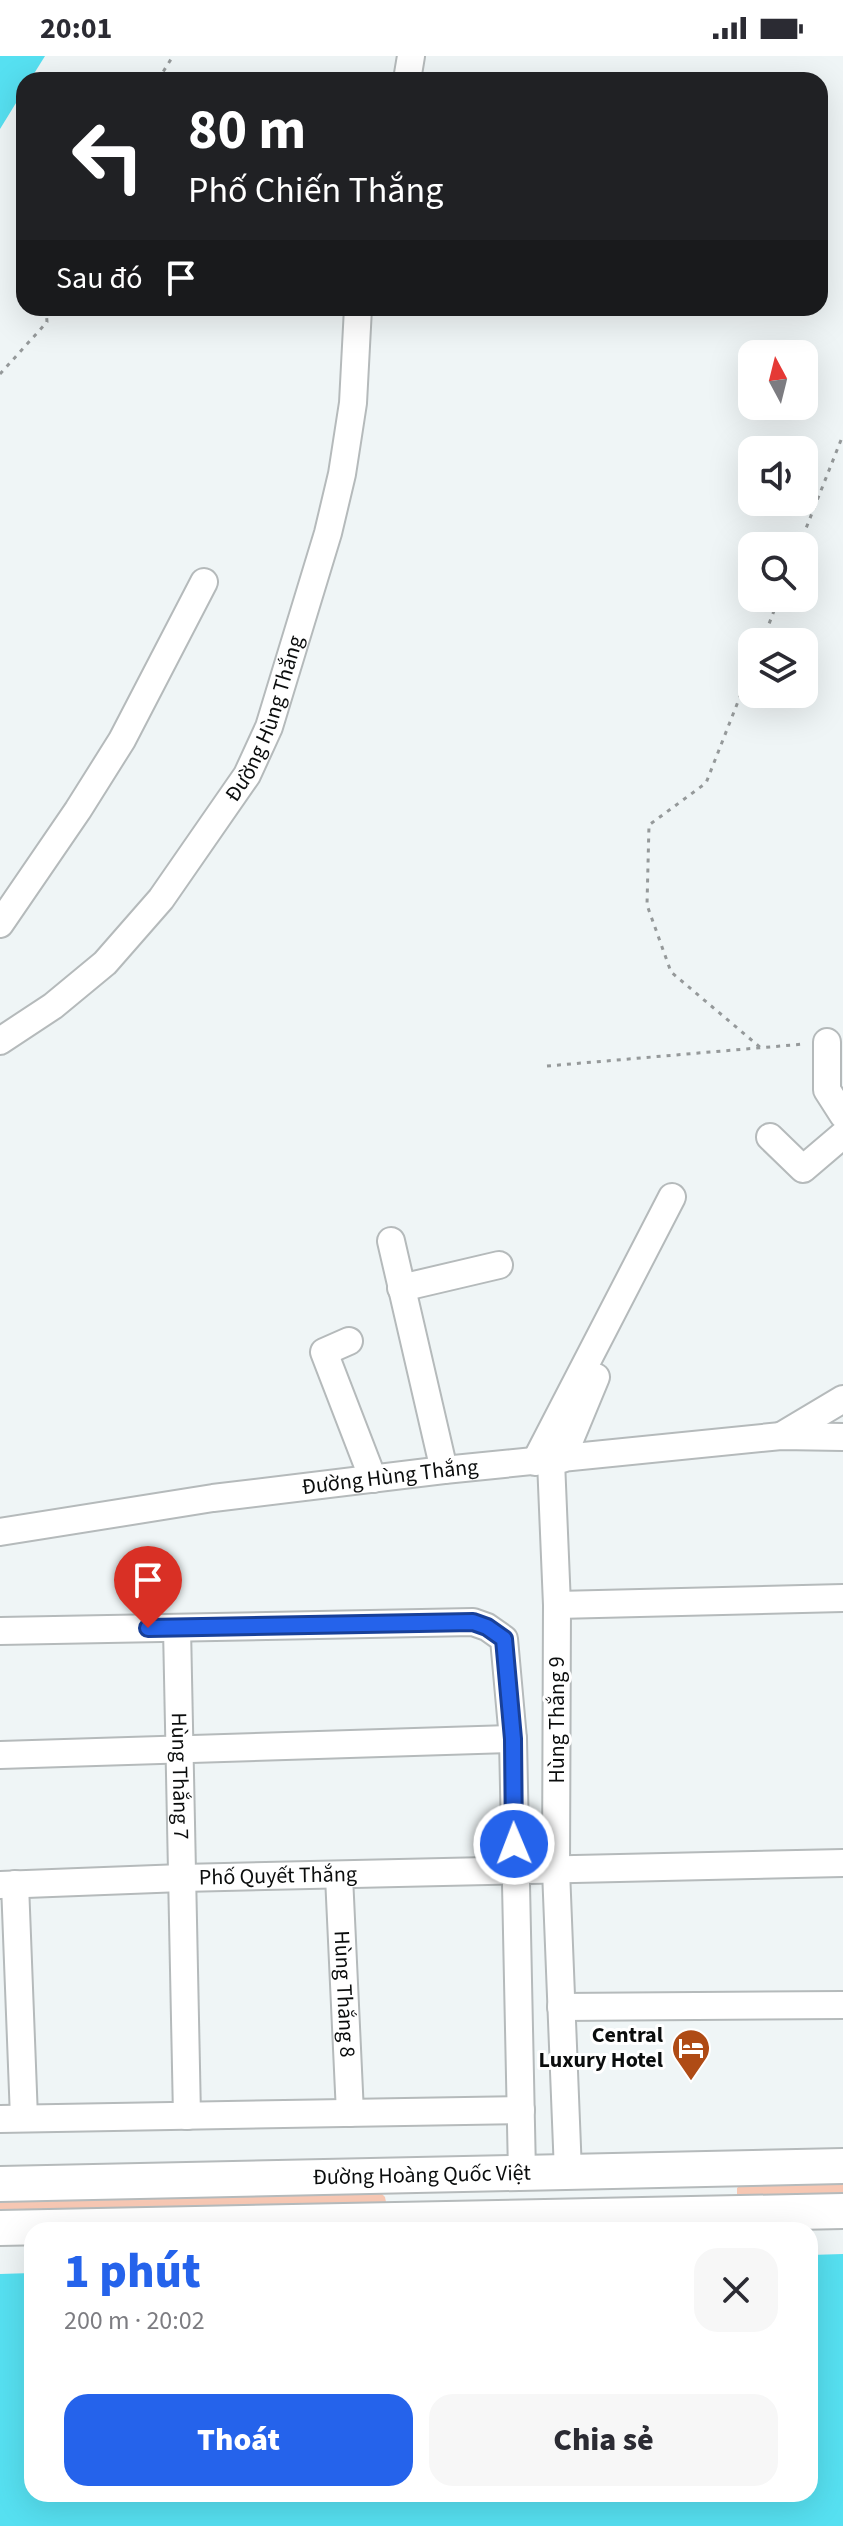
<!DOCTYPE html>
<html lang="vi">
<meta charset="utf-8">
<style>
:root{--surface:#fff;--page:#f7f7f7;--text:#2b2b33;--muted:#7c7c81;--accent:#2563eb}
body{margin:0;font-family:"Source Sans 3",sans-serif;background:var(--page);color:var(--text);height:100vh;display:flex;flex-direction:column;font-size:30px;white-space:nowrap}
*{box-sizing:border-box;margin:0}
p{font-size:26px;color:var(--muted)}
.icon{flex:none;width:44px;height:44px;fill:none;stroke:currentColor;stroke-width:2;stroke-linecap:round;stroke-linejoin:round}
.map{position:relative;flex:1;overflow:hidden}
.sheet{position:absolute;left:24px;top:2166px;width:794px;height:280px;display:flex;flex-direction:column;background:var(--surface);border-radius:24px;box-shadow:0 8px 32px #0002}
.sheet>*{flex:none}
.guide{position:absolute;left:16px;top:16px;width:812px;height:244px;border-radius:24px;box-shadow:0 8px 32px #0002;background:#202124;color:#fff;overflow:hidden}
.needle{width:52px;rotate:353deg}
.buttons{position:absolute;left:738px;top:284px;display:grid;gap:16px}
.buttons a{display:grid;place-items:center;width:80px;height:80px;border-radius:16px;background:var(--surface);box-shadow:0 8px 32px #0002;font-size:40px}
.pin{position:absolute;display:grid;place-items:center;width:68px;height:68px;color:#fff;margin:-82px -34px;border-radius:50% 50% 50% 0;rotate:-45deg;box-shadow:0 0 8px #0007}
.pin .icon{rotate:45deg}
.me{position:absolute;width:88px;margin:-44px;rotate:359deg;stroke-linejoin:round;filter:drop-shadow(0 0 6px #0008)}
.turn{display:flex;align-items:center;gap:28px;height:168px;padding:0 40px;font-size:36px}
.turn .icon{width:104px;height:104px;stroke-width:2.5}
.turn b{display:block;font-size:56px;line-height:68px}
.then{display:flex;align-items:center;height:76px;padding:0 40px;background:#0003;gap:16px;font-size:30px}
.round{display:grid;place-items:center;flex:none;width:84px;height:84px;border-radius:24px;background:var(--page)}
.summary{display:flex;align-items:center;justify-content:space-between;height:136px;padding:0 40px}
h1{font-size:48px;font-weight:800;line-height:60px;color:var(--accent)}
.cta{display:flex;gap:16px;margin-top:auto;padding:16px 40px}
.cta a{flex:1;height:92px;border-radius:24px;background:var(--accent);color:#fff;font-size:32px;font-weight:800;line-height:92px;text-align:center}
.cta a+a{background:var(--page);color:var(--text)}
.status{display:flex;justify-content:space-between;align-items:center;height:56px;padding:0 40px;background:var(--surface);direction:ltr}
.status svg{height:22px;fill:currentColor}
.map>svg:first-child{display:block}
</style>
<div class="status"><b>20:01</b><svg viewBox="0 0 49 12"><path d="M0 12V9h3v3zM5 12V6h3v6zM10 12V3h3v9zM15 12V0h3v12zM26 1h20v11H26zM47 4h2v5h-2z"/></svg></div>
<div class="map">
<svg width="843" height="2470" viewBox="0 0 843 2470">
<rect width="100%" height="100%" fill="#eff5f6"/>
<g fill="#f6c7b3">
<path d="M843,2126V2140L742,2142L737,2138V2132L742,2128Z"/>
<path d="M381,2137L385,2141L386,2146L381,2151L0,2159V2145Z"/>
</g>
<g fill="#56e0f1">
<path d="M0,0H45L30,24H24V34L0,73Z"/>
<path d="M843,2198V2470H0V2218L32,2217V2438H810V2199Z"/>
</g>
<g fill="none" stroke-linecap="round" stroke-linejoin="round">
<g stroke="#b5babb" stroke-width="30">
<g id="minor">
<path d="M407,24L411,0"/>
<path d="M0,868L78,754L122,684L204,526"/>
<path id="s1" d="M0,985L53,950L105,907L161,843L247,719L269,671L328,477L342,418L353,347L358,252"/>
<path d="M827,986V1034L843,1059"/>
<path d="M770,1081L803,1113L843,1079"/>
<path d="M391,1185L444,1414"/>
<path d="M401,1232L499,1209"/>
<path d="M349,1285L324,1296L373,1423"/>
<path d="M781,1380L843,1343"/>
<path d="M562,1403L596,1321"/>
<path d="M551,1405L557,1549L556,1814L568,2116"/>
<path d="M535,1406L672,1141"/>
<path id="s2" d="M0,1476L213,1442L444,1414L781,1380L843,1381"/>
<path d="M557,1549L843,1542"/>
<path id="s3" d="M177,1572L187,2060"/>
<path d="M0,1575L473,1566L487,1571L504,1583L513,1683L522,2117"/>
<path d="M0,1699L513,1683"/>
<path id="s4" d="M339,1820L350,2057"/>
<path d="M15,1828L24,2062"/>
<path id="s5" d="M0,1829L182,1822L843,1807"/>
<path d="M561,1951L843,1949"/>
<path d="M0,2063L521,2054"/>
</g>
</g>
<g stroke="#b5babb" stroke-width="38">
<g id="major">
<path id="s6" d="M0,2128L843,2110"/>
<path d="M0,2172L843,2155"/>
</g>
</g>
<g stroke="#95999a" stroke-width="3" stroke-dasharray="4 6" stroke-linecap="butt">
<path d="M158,24L173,0"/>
<path d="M0,318L47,266L46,252"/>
<path d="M799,490L843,379"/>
<path d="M762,586L779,542"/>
<path d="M752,610L706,727L649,769L647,849L671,916L761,992"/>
<path d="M547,1010L804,988"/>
</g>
<use href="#minor" stroke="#fff" stroke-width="26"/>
<use href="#major" stroke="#fff" stroke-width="34"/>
</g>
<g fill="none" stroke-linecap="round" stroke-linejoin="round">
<g stroke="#184099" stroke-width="20">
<path id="route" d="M148,1572L473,1566L487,1571L504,1583L513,1683L514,1788"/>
</g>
<use href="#route" stroke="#2563eb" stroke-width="14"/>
</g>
<defs>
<g id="hotel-pin" transform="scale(2)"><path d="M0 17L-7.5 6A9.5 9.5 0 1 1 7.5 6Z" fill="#af4b15" stroke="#fff"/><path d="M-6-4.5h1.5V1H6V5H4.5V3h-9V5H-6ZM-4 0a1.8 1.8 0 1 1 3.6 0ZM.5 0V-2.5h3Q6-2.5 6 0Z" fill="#fff"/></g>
</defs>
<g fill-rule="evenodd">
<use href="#hotel-pin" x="691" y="1992"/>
</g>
<g text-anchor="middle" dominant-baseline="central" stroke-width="6" stroke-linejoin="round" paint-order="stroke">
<g font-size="22" fill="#0b0d0d" stroke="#fff">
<text stroke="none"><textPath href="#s1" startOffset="426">Đường Hùng Thắng</textPath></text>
<text stroke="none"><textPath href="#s2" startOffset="394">Đường Hùng Thắng</textPath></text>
<text transform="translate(557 1664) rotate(-90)">Hùng Thắng 9</text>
<text stroke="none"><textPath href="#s3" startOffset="148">Hùng Thắng 7</textPath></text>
<text stroke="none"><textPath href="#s5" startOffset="278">Phố Quyết Thắng</textPath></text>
<text stroke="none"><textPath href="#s4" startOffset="118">Hùng Thắng 8</textPath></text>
<text stroke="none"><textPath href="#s6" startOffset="422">Đường Hoàng Quốc Việt</textPath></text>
</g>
<g font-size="22" font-weight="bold" fill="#0b0d0d" stroke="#fff" text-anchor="end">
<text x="663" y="1979">Central<tspan x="663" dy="25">Luxury Hotel</tspan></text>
</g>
</g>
</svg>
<div class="buttons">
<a><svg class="needle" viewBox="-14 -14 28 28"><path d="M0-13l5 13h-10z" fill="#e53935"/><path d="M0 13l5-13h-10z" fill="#7c7c81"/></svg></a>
<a><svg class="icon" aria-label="sound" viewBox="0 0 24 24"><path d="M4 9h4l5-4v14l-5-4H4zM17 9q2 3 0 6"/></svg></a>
<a><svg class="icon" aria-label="search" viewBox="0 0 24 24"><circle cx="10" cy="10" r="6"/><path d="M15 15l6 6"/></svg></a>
<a><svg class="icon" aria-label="layers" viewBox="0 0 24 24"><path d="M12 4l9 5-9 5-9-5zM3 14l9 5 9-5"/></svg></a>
</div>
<div class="pin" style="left:148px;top:1572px;background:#d93025"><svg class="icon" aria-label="arrive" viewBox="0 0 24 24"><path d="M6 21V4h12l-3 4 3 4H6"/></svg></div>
<svg class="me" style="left:514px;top:1788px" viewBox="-20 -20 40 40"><circle r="17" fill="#2563eb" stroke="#fff" stroke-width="3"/><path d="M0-11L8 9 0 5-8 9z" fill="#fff"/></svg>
<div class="guide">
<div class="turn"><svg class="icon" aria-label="left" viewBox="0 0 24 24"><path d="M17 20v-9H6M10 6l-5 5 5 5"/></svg><div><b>80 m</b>Phố Chiến Thắng</div></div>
<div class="then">Sau đó<svg class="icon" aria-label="arrive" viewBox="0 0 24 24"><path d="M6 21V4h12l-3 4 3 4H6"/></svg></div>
</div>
<section class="sheet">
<div class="summary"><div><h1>1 phút</h1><p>200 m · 20:02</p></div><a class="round"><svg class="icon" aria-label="close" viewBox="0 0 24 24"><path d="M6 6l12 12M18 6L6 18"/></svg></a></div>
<div class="cta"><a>Thoát</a><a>Chia sẻ</a></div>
</section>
</div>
